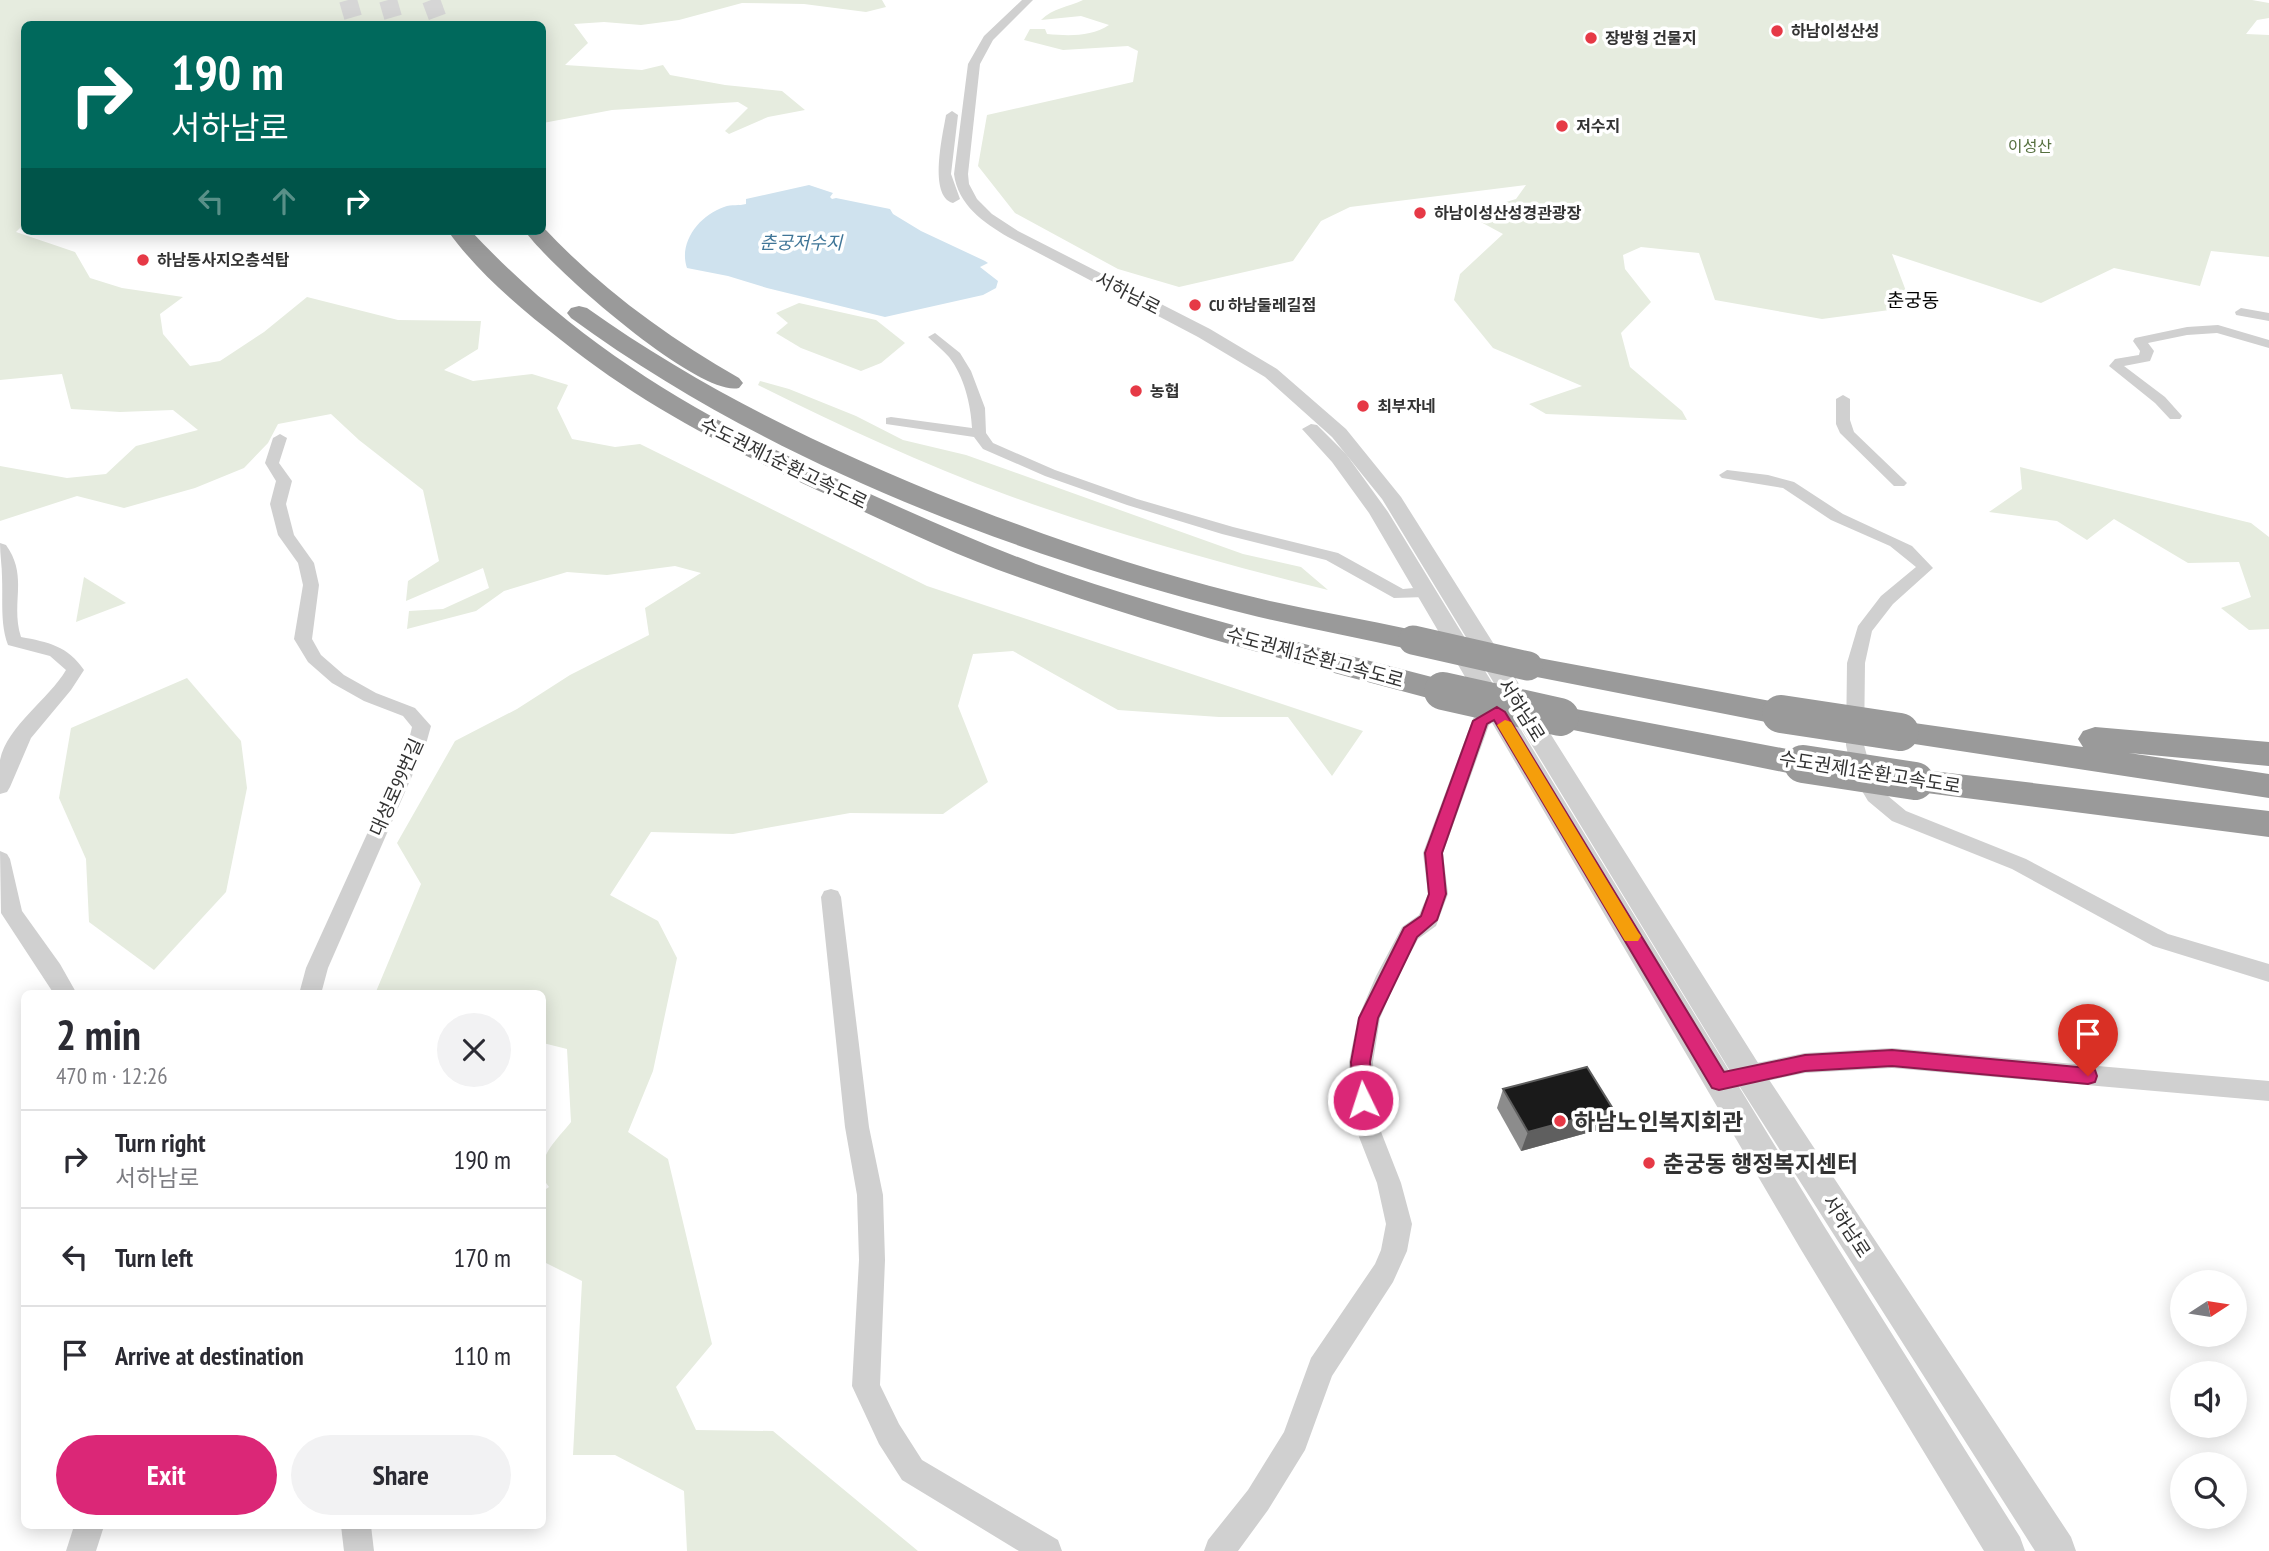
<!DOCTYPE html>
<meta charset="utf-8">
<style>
:root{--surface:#fff;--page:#f2f2f3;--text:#2b2b33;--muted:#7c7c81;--line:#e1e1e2;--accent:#db2777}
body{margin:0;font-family:"PT Sans Narrow","Noto Sans KR",sans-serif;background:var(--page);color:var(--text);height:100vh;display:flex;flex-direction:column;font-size:26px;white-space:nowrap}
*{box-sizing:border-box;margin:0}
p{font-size:23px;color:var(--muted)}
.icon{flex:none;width:38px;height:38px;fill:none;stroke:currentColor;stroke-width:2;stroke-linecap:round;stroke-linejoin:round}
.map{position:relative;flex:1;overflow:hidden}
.side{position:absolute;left:21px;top:990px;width:525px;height:539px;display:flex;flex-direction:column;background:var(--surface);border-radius:10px;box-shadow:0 4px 18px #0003}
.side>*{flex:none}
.banner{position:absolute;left:21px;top:21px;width:525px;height:214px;border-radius:10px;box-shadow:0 4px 18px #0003;background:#00695c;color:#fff;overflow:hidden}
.needle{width:46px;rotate:78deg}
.tools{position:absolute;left:2170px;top:1270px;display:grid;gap:14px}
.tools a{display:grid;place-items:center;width:77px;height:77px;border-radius:50%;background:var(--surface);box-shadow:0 4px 18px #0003;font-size:35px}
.pin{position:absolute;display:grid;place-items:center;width:60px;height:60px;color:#fff;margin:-72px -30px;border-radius:50% 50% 50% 0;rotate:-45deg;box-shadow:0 0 7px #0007}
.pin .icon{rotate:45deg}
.me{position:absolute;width:77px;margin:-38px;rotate:356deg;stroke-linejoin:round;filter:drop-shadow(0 0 5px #0008)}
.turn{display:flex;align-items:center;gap:24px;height:147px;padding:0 35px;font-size:32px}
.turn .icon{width:91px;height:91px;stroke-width:2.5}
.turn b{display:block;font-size:49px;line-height:60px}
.lanes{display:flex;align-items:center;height:66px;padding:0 35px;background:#0003;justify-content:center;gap:35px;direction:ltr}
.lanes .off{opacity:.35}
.round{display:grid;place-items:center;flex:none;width:74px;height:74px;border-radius:37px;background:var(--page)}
.headline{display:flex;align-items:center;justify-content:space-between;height:119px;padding:0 35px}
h1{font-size:42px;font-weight:800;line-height:52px}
.action{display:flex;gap:14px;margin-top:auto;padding:14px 35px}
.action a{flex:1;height:80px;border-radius:42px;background:var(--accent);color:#fff;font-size:28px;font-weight:800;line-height:80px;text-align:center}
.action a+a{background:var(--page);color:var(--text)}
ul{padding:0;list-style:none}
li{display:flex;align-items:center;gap:21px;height:98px;padding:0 35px;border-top:2px solid var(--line)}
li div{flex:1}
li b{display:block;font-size:26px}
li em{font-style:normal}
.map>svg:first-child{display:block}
</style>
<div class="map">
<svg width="2269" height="1551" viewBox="0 0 2269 1551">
<rect width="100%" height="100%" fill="#fff"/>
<g fill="#e6ecdf">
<path d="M0,0H882L886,7L866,12L804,4L742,3L679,20L641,25L604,22L574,24L588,43L565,65L642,70L663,65L670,75L725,85L782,91L805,110L768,117L729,134L725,131L748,108L738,102L612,110L543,123L542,24H24V224L16,232L75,252L90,278L122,288L183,297L160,314L163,334L190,366L220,361L264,332L307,297L398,320L481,321L478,349L444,370L473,381L532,374L568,385L557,408L572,439L615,447L640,444L927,586L1363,731L1332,776L1288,717H1219L1118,710L1013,651L973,654L958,706L988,782L943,814L850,813L733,834L651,832L610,895L658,921L677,958L653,1071L628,1132L668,1159L712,1344L676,1387L696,1430L773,1431L918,1551H687L684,1491L615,1455H573L582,1281L542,1261L543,1191L549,1187C530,1163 556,1141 571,1122L567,1049L543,1043L542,994H375L421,884L397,843L455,741L517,709L570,675L649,635L645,608L701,573L675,566L607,575L567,572L504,591L476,611L407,629L409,611L443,609L489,588L483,568L406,601L408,581L439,561L423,490L359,440L331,414L278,424L268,443L244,468L195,488L124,508L77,496L0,521V466L67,478L106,474L136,446L198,430L173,410L120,412L71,409L62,374L0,380Z"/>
<path d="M1083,0H2252L2269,3V18L2257,20L2246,34L2269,35V257L2211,251L2200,286L2114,268L2041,303L1892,254L1912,307L1822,319L1715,300L1699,253L1641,247L1623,255L1625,269L1651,302L1621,333L1630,367L1682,411L1687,420L1546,414L1529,404L1582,386L1493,348L1454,300L1460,274L1503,234L1466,214L1516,199L1526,185L1350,207L1321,221L1293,261L1179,287L1118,269L1015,213L978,166L987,115L1133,82L1138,51L1128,46L1063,50L1024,40L1030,29H1045L1047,34C1068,36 1091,37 1109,25L1081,16L1041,20C1053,8 1068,7 1083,0Z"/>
<path d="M799,303L876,320L905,343L881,363L861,371L801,348L776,333L788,323L776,313Z"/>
<path d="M760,381L789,389L856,416L903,440L966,455L1243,554L1301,567L1328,590C1219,563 1112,533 1007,495C922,464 839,425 758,385Z"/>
<path d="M2020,467L2251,523L2269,537V629L2249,630L2221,608L2251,597L2239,562L2188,563L2114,519L2087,540L2057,521L1989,512L2022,489Z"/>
<path d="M84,577L126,603L76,622Z"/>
<path d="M187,678L241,741L247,788L226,892L154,970L89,922L86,859L59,798L71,728Z"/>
</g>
<path fill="#cfe2ee" d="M809,185L833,193L830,197L832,199L836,198L890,209L893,214L921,231L985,261L988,263L980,267L998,281L996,288L983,295L885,317L767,288L728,276L687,268C678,242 700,215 724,207C732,204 739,206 746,204V199Z"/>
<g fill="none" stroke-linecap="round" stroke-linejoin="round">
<g stroke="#d6d6d6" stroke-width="18" stroke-dasharray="18 9" stroke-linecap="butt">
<path d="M348,0L355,24"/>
<path d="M388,0L395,24"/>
<path d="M431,0L440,24"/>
</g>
<g fill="#d0d0d0" fill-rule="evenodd">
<path d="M2241,308L2269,313V321L2236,315L2235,312Z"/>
<path d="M2218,325L2269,340V348L2217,333L2187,335L2148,343L2154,351L2150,361L2124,366L2165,397L2182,416L2180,419H2170L2155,403L2109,366L2115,359L2139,355L2140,351L2133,341L2135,338L2187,327Z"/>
<path d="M935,333L960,353L971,371L985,408L986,433L993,443L1055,470L1137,499L1233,527L1338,553L1403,589L1425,587L1433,592L1425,597L1394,598L1326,560L1222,534L1127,505L1045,476L983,449L974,437L886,424V418L891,417L972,428C971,405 964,376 949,357C943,350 935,344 928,337Z"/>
<path d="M1843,395L1850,399V420L1854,432L1904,480L1907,483L1904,486H1894L1840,433L1836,424V399Z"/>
<path d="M280,434L287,438L279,463L292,481L286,504L294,535L314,563L319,585L312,639L321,655L344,675L376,693L415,708L431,726L426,744L328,968L321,994H299L306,968L408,744L412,727L403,716L364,701L332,683L308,662L294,639L303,585L298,563L278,535L270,504L276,481L265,463L273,438Z"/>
<path d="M1727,470L1768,475L1794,482L1843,514L1912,546L1933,568L1893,604L1872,631L1865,663L1864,745L1872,774L1882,791L1906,811L2026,859L2168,934L2269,964V982L2153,946L2012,869L1892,821L1868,801L1852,774L1846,745L1847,663L1858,626L1881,596L1916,567L1890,546L1831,520L1783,488L1722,478L1719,475Z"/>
<path d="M0,543L6,545C29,577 10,603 21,637C48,642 68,646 84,670L71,690L31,738L10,787L7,792L0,794C0,783 0,770 0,760C7,726 49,699 66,670L50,656L8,645C0,624 3,600 2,577C2,566 0,555 0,543Z"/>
<path d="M1497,707L1503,709L1506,713L1489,725L1443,853L1448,894L1436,926L1418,939L1398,976L1380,1018L1373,1062L1376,1119L1401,1183L1412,1224L1407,1251L1393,1282L1332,1376L1305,1450L1268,1510L1238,1551H1204L1208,1540L1248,1490L1284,1432L1311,1358L1375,1264L1381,1250L1386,1224L1377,1183L1352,1119L1349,1062L1358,1018L1376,976L1402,927L1419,915L1428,894L1423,853L1472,721L1474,717Z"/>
<path d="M0,851L7,854L10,859L22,911L60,964L77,994H54L1,913Z"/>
<path d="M831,889L838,891L841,897L869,1127L883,1195L885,1260L880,1385L899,1424L922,1460L1058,1540L1062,1551H1019L902,1480L879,1444L852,1386L859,1260L857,1195L845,1127L821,897L824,891Z"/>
<path d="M1892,1048L2269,1081V1101L1892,1068L1805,1073L1737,1087L1729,1084L1725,1077L1729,1070L1737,1067L1805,1053Z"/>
<path d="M74,1526H104L96,1551H66Z"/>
<path d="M341,1526H371L374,1551H344Z"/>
</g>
<g fill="#d0d0d0" fill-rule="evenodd">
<path d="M1022,0H1033L993,40L980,64L968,174L969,184L977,199L992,214L1018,231L1210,329L1277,369L1346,429L1401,497L1760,1066L2071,1537L2076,1551H2035L1738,1084L1382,499L1332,437L1265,377L1198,337L1008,237C983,222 958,205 954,174L968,64L984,36Z"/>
<path d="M952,111L958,115L951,174L960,199L953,203C928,196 943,134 946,115Z"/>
<path d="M1311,424L1317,425L1346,454L1388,512L1824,1226L2020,1537L2025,1551H1984L1800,1248L1369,513L1332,462L1302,429Z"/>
</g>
<g fill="#9a9a9a" fill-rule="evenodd">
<path d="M543,227C600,288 666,336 739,378L743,383L739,388C699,398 550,267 525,231H542Z"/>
<path d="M448,231H471C583,350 700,417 848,484C910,512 972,540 1036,564C1173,613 1314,646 1455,683L1459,691L1455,699L1443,702C1300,664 1157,627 1018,577C954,555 893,525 832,497C737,453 643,406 561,340C521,309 478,273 448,231Z"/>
<path d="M579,306L587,308C702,390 830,451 961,503C1051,538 1143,570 1237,593C1295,608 1354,617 1413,630L1424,633L1429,640L1424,647L1413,650C1347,635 1281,624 1216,606C992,547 758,455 571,318L567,313L571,308Z"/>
<path d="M1528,656L1781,703L1793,706L1798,714L1793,722L1781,725L1517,673L1512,666L1517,659Z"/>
<path d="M1560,706L1803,752L1815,756L1820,764L1815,772L1803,776L1548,725L1543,717L1548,709Z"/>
<path d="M1900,721L2083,747L2078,739L2083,731L2095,727L2269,742V766L2129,753L2269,774V798L1888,740L1883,732L1888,724Z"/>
<path d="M1915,769L2269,811V837L1903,790L1897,781L1903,772Z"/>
</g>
<path stroke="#9a9a9a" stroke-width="29" d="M1413,640L1528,666"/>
<g stroke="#9a9a9a" stroke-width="38">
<path d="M1443,691L1560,717"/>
<path d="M1781,714L1900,732"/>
<path d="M1803,764L1915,781"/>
</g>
</g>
<path fill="#8c8c8c" d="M1503,1089L1613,1109L1605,1128L1521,1151L1497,1108Z"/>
<path fill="#5f5f5f" d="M1613,1109L1605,1128L1521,1151L1528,1132Z"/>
<path fill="#1a1a1a" stroke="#5f5f5f" stroke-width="2" d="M1587,1067L1613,1109L1528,1132L1503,1089Z"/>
<path fill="#db2777" stroke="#8e194d" stroke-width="2" d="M1497,707L1505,712L1724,1072L1805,1055L1892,1050L2088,1068L2095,1070L2097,1076L2095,1082L2088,1084L1892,1066L1805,1071L1719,1090L1712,1088L1494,720L1487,724L1442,853L1446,894L1437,920L1417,937L1378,1018L1370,1062L1373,1100L1370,1106L1363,1108L1356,1106L1353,1100L1351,1062L1359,1018L1404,928L1421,916L1429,894L1425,853L1473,721Z"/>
<path fill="#f59e0b" d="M1505,720L1511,722L1638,932L1641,936L1638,941H1625L1497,725Z"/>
<g fill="#e63946" stroke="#fff" stroke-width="2.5">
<circle cx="1777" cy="31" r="7"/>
<circle cx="1591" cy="38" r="7"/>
<circle cx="1562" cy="126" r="7"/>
<circle cx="1420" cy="213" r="7"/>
<circle cx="143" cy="260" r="7"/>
<circle cx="1195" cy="305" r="7"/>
<circle cx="1136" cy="391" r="7"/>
<circle cx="1363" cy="406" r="7"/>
<circle cx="1560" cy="1121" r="7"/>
<circle cx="1649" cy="1163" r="7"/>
</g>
<g text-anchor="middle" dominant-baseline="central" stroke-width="7" stroke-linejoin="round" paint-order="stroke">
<g font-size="16" font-weight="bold" fill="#333" stroke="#fff" text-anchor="start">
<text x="1791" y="31">하남이성산성</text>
<text x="1605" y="38">장방형 건물지</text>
<text x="1576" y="126">저수지</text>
<text x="1434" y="213">하남이성산성경관광장</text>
<text x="157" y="260">하남동사지오층석탑</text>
<text x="1209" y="305">CU 하남둘레길점</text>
<text x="1150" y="391">농협</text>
<text x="1377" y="406">최부자네</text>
</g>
<g font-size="16" fill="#56703f" stroke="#fff">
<text x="2030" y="146">이성산</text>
</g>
<g font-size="18" font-style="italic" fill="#3f7597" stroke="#fff">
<text x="801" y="242">춘궁저수지</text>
</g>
<g font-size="19" fill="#333" stroke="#fff">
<text transform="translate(1128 293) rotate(27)">서하남로</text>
<text transform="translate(784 463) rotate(26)">수도권제1순환고속도로</text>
<text transform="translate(1315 657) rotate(15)">수도권제1순환고속도로</text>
<text transform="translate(1522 710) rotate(58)">서하남로</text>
<text transform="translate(1870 772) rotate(9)">수도권제1순환고속도로</text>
<text transform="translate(396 787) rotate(-66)">대성로99번길</text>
<text transform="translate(1847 1226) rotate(57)">서하남로</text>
</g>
<g font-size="19" fill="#000" stroke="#fff">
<text x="1913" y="300">춘궁동</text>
</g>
<g font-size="23" font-weight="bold" fill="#333" stroke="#fff" text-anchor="start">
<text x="1574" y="1121">하남노인복지회관</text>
<text x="1663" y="1163">춘궁동 행정복지센터</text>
</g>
</g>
</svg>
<div class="tools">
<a><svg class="needle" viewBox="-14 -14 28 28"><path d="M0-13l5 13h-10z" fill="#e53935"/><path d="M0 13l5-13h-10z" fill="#7c7c81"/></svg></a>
<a><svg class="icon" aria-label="sound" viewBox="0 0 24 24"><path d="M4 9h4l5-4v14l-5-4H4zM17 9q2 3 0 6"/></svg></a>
<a><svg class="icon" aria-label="search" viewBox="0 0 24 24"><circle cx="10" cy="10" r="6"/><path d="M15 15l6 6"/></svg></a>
</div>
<div class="pin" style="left:2088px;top:1076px;background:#d93025"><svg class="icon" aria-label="arrive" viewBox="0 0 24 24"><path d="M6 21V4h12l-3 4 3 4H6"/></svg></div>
<svg class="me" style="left:1363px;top:1100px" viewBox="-20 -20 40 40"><circle r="17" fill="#db2777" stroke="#fff" stroke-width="3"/><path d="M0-11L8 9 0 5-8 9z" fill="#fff"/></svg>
<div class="banner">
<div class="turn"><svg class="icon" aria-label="right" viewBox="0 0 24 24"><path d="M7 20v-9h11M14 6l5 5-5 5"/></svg><div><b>190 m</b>서하남로</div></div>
<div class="lanes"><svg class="icon off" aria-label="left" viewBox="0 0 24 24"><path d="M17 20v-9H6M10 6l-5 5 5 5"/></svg><svg class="icon off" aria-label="ahead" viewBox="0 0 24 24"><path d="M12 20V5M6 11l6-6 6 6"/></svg><svg class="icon" aria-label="right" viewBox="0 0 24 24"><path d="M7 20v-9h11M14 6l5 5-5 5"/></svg></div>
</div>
<section class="side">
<div class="headline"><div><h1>2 min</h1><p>470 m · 12:26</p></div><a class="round"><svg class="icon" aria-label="close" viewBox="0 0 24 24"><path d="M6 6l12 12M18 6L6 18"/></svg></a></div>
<ul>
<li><svg class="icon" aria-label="right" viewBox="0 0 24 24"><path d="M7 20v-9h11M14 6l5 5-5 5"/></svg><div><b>Turn right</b><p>서하남로</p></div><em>190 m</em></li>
<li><svg class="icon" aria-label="left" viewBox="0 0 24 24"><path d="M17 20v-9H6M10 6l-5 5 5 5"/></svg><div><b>Turn left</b></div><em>170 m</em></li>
<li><svg class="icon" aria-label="arrive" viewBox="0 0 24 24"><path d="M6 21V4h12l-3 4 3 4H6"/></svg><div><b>Arrive at destination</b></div><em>110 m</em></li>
</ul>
<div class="action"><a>Exit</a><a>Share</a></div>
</section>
</div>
